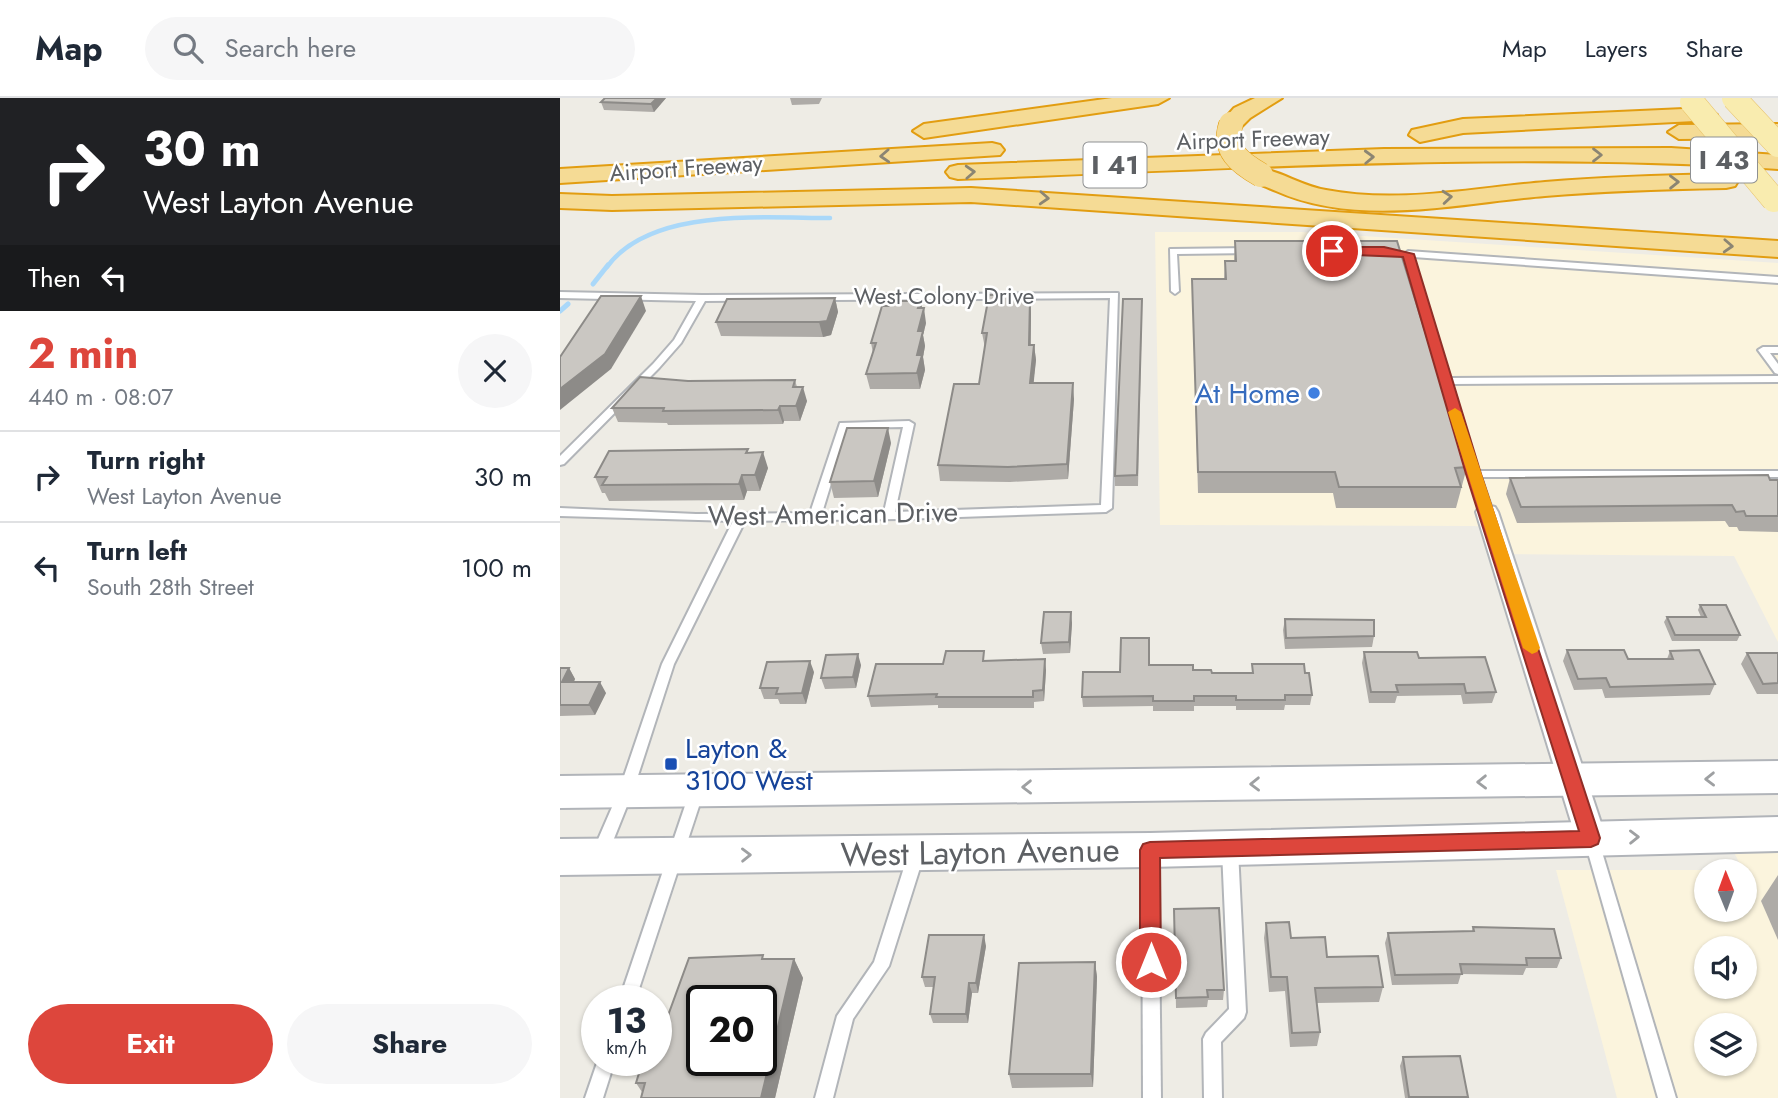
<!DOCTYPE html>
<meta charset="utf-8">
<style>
:root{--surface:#fff;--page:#f6f6f7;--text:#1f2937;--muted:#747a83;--line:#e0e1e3;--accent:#dd463c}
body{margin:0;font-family:Jost,sans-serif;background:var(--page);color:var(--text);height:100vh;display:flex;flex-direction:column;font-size:26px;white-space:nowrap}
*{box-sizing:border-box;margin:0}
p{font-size:23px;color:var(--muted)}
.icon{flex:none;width:38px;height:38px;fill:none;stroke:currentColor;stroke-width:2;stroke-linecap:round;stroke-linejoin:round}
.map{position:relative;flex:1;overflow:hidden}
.details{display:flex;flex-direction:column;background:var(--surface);width:560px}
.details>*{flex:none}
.hud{background:#202124;color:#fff;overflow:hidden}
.needle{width:46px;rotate:359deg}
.controls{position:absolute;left:1134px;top:761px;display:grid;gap:14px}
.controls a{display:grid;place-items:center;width:63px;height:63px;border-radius:50%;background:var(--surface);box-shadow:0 2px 5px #0004;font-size:35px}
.speed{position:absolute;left:21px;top:887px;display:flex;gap:14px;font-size:35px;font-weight:700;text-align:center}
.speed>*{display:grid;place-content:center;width:91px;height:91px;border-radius:50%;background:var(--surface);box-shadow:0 2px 5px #0004;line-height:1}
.speed small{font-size:18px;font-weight:400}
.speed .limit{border:4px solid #111;border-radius:10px;background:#fff;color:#111}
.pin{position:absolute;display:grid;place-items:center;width:60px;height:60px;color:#fff;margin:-30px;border:4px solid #fff;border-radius:50%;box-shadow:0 2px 7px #0007}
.me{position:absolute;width:77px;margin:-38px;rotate:0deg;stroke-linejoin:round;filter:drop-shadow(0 0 5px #0008)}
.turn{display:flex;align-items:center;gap:24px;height:147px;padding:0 28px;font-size:32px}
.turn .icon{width:91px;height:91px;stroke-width:2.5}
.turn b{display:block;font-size:49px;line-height:60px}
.then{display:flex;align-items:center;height:66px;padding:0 28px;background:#0003;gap:14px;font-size:26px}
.round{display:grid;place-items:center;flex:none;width:74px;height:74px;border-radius:37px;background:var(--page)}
.headline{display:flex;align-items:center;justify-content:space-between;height:119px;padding:0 28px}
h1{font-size:42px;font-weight:700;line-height:52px;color:var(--accent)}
.cta{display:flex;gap:14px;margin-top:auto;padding:14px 28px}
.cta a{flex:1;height:80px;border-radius:42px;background:var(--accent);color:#fff;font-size:28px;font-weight:700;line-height:80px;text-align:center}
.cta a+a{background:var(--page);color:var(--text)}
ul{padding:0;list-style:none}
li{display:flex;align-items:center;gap:21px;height:91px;padding:0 28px;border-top:2px solid var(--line)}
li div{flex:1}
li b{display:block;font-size:26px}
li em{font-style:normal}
header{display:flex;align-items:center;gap:42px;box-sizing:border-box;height:98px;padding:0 35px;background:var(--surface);border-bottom:2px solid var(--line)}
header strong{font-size:33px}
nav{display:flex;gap:38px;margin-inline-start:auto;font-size:24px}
.search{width:490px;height:63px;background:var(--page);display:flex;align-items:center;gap:18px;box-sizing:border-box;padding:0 24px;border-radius:38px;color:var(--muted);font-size:26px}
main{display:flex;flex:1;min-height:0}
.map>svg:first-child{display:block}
</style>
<header>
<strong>Map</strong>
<div class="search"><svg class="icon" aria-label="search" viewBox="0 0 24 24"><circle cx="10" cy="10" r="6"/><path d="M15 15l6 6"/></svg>Search here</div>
<nav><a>Map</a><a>Layers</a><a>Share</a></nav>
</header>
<main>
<section class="details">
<div class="hud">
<div class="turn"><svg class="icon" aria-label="right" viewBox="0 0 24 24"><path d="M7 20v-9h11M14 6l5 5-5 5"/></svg><div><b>30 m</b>West Layton Avenue</div></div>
<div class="then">Then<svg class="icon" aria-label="left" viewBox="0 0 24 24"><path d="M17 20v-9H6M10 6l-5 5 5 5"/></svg></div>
</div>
<div class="headline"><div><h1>2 min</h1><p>440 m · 08:07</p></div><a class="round"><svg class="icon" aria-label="close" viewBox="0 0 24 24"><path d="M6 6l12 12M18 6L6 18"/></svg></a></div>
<ul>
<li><svg class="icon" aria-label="right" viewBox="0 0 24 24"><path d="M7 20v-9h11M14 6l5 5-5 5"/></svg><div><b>Turn right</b><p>West Layton Avenue</p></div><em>30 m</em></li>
<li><svg class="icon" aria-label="left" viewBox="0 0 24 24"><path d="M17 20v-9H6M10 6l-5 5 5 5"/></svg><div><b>Turn left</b><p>South 28th Street</p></div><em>100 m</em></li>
</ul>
<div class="cta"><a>Exit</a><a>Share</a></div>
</section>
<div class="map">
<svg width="1218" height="1000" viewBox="0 0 1218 1000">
<rect width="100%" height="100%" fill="#eeece5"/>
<g fill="#fbf4dd" fill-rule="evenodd">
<path d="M595,134H741L1218,165V544L1174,458L941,456L932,430L914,428L600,427Z"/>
<path d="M1218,736V1000H1057L996,772H1183L1165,737ZM1146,774H1185V812H1146ZM1146,850H1185V889H1146ZM1146,928H1185V966H1146Z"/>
</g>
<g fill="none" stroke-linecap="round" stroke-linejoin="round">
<path stroke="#aad8f9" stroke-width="4.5" d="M47,169C90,109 204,120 270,120"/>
<g stroke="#aad8f9" stroke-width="5">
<path d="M33,186L48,167"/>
<path d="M0,213L8,206"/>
</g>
<g stroke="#b2b5b9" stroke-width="4">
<g id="lane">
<path d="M691,150L694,151V155L617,156L619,193L615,196L611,193L610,151Z"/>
<path d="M848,153L1218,179V185L853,159L890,280L1218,278V284L892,286L918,373H1218V379H921L933,414L931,417H923L909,376L844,156Z"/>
<path d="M0,194L142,197L558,195L552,410L546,414L341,421L185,423L114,566L73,693L49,753L46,758L41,759L36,758L33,753L59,693L102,566L173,423L0,418V410L136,416L250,415L280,325L349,323L354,326L335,414L541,407L550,200L145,203L121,245L99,270L4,366L0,367V358L93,266L114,242L136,203L0,200ZM343,329L324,414L262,415L288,330Z"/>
<path d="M1203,249H1218V255H1210L1218,266V276L1215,275L1198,252Z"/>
<path d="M137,687L142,689L144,693L75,903H59L130,693L132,689Z"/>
<path d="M1032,738L1037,740L1039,744L1116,1000H1098L1025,744L1027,740Z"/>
<path d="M670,746L675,747L678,752L686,914L684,920L661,944L662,1000H644L643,941L646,935L669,911L662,752L665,747Z"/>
<path d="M590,747L595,748L598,753L601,1000H583L582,753L585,748Z"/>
<path d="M356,751L361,752L364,757L329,868L293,921L273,1000H255L277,918L314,864L348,757L351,752Z"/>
<path d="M38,962H55L43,1000H25Z"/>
</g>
</g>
<g stroke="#b2b5b9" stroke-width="4">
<path id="street" d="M927,407L935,409L938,414L1046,740L1042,749L1031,753L1020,749L1016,740L916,414L919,409Z"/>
</g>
<g stroke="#b1b4b9" stroke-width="4">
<g id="secondary">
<path d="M1218,663V695L0,710V678Z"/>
<path d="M1218,719V753L590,769L0,777V741L590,735Z"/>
</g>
</g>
<g stroke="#e29d11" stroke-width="4">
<g id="highway">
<path d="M552,0H609L598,6L364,40L353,33L364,26Z"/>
<path d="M695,0H722L690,20L679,31H663L660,26L674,10Z"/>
<path d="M1146,10L1157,17L1154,22L903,35L860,44L849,37L852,32L903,21Z"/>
<path d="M1218,26V40L1119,41L1108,34L1119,27Z"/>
<path d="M432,45L440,47L444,52L440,57L0,85V71Z"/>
<path d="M1111,50L1218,57V71C945,53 671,71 398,81L390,79L386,74L390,69L398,67L824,51Z"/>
<path d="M701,70C724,75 743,88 766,92C838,106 913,90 985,84C1045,79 1106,77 1166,76L1175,78L1178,83L1175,88L1166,90C1106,91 1045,93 985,98C899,105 799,130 716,93C707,89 695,86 689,77L693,72Z"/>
<path d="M411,90L1218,143V159L411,104L52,112L0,110V96L52,98Z"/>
</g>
</g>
<use href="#lane" fill="#fff" fill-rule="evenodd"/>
<use href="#street" fill="#fff" fill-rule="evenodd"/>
<use href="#secondary" fill="#fff" fill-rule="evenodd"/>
<use href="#highway" fill="#f5db95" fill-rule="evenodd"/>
<g stroke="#e7c065" stroke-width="25" stroke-linecap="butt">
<g id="primary-bridge">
<path d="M1174,0L1218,47"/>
<path d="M1132,4L1214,102"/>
</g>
</g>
<g stroke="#e29d11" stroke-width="25" stroke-linecap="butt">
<path id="highway-bridge" d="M671,26C662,52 680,65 701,77"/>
</g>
<use href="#primary-bridge" stroke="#f9ecaf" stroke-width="24"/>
<use href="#highway-bridge" stroke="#f5db95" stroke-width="24"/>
</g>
<g fill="#aeaba7">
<path d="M45,0H106L94,14L44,12L41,4Z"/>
<path d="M230,0H262L259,6L232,7Z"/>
<path d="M675,143L907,369L896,410H776L773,395H638L632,181H664L665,163H674Z"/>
<path d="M275,200L278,214L271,237L263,239L161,238L156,224Z"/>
<path d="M460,201H470L471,216V247H474L476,262L473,285L514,301L508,381L450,384L380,383L378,367L419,286L425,250L422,235Z"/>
<path d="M582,211L578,388H555V378Z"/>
<path d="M366,225L363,237L365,248L363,259L365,272L360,291H310L306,276L313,255L311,245Z"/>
<path d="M235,282L237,289L247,303L240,323H224L223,326L108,327L107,325L58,324L52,310L128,283Z"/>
<path d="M331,345L318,399L274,400L270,384Z"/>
<path d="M189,355L208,370L200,393H187L184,402L49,403L45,395H42L35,379Z"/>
<path d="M950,380L1218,382V434L1179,433L1177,429H1169L1165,423L957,425L946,396Z"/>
<path d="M1140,507L1180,537L1177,543H1112L1104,524L1107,519H1141L1138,512Z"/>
<path d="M725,521L814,538L812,549L725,551L723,532Z"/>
<path d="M512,525L510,555L483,556L481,545Z"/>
<path d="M1007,552L1068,561H1107L1110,553L1155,586L1150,597L1045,600L1042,591L1014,592L1003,563Z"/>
<path d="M804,554L859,560L936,594L932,605L903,606L901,597L837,598L835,605H809L802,565Z"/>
<path d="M1187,555H1218V596H1197L1181,566Z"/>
<path d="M426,563L486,572L484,603L474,604V610H378V607L311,609L308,598L383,566Z"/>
<path d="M692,566L745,575L752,597L750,607H725L724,612H676V608H634V613H593V608L523,609L522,599L560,574L589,567L652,575H692Z"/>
<path d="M301,567L296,590L265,591L261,580Z"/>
<path d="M0,570H9L15,581L14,584L46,595L35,617L0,618Z"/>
<path d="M254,574L246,606H220L218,601H204L200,590Z"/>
<path d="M1218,777V842L1201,803Z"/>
<path d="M614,811L664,892L663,902H648L647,909L616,910Z"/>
<path d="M706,825L731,840L823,889L819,904L757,905L760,934L757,948L730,949L725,893L709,894L704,840Z"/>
<path d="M913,829L1001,860L997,870H966L963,877L901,876L898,886L832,887L825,845L828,835L912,833Z"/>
<path d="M426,848L418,895H412L408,925H373L370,916L374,889H365L362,879Z"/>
<path d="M205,861H234L243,880L215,1000H81L82,994L76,985L102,934Z"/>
<path d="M535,864L537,879L533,989L452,990L449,976Z"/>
<path d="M843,959L908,999L907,1000H845L840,968Z"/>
</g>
<g fill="#8d8b88">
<path d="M97,0H106L94,14L91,6Z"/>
<path d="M81,198L86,213L51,271L0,312V291Z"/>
<path d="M275,200L278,214L271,237L263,239L259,224Z"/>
<path d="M470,201L471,216L470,262L469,247Z"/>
<path d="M361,203L363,215L364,210L366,225L363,237L365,248L363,259L365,272L360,291L357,275V257L358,210Z"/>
<path d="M474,247L476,262L472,301L470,285Z"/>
<path d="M513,285L514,301L508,381L507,366Z"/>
<path d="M243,289L247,303L240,323L236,308Z"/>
<path d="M220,308L224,323L223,326L218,312Z"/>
<path d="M328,330L331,345L318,399L314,383Z"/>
<path d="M203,354L208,370L200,393L195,377Z"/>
<path d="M182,377L187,393L184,402L179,386Z"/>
<path d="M511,514L512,525L510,555L509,544Z"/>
<path d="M298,556L301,567L296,590L293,579Z"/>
<path d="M485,561L486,572L484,603L483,592Z"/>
<path d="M250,563L254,574L246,606L242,595Z"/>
<path d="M9,570L15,581L8,595L2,584Z"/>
<path d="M40,584L46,595L35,617L29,607Z"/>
<path d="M424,837L426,848L418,895L416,885Z"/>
<path d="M234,861L243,880L215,1000H201Z"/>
<path d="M535,864L537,879L533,989L531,976Z"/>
<path d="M409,885L412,895L408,925L406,916Z"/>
</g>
<g fill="#cac7c2" stroke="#8d8b88" stroke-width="2" fill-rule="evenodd">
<path d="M45,0H97L91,6L41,4Z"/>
<path d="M675,143H837L907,369L895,370L901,389H779L775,374H638L632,181H666L665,163H676Z"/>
<path d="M459,196V201H470L469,247H474L470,285H513L507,366L448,369L378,367L394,286H419L427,235H422L429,197Z"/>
<path d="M41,198H81L45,256L0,291V259Z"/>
<path d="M275,200L267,223L259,224H156L167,201Z"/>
<path d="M563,201H582L577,377L555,378Z"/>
<path d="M330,203H361L358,210H364L358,233H363L357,257H362L357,275L306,276L316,245H311L322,208H329Z"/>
<path d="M80,279L128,283L235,282L233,289H243L236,308H220L218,312L103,313L104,310H52Z"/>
<path d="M287,330H328L314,383L270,384Z"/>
<path d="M188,351L186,355L203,354L195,377H182L179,386L42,387L47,379H35L49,353Z"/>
<path d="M1208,377L1210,382H1218V418H1186L1184,413L1176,414L1172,407L961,409L950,380Z"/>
<path d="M1140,507H1166L1180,537H1115L1107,519H1146Z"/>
<path d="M484,514H511L509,544L481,545Z"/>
<path d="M725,521L814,522V538L726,540Z"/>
<path d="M561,540H589V567H633V572H651L652,575H693L692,566H744L745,575H749L752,597H725V602H676V598H634V603H593V598L522,599L523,574H560Z"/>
<path d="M1007,552H1064L1068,561H1113L1110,553L1139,552L1155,586L1050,589L1046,580L1018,581Z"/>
<path d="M386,553H424L423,563L485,561L483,592L473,593V599H376L377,596L308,598L316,566H383Z"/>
<path d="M804,554H857L859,560L925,559L936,594L906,595L904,586L836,587L838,594H811Z"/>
<path d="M1187,555H1218V585L1203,586Z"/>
<path d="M298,556L293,579L261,580L266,557Z"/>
<path d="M250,563L242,595L216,596L218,590H200L207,564Z"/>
<path d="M0,570H9L2,584H40L29,607H0Z"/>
<path d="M659,810L664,892H647L648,899L616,900L614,811Z"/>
<path d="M729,824L731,840L765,839L767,859L818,858L823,889L755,890L760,934L732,935L727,879H711L706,825Z"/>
<path d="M913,829L994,831L1001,860H966L967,867L900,866L902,876L835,877L828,835L914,833Z"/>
<path d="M369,837H424L416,885H409L406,916H370L375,879H362Z"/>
<path d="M203,857L202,861H234L201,1000H81L85,985H76L83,962H96V934H102L129,860ZM142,903H201V962H142Z"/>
<path d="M535,864L531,976H449L459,865Z"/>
<path d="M900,958L908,999H849L843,959Z"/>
</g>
<defs><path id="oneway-chevron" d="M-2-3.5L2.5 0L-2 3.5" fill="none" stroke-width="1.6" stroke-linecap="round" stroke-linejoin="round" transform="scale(1.75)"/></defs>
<g stroke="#8b8573">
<use href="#oneway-chevron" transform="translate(1037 57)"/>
<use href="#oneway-chevron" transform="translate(325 58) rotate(177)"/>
<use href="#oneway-chevron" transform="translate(809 59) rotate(-2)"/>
<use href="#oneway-chevron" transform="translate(410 74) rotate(-3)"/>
<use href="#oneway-chevron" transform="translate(1114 84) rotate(-1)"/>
<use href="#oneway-chevron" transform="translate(887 99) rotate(-5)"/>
<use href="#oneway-chevron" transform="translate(484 100) rotate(3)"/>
<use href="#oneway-chevron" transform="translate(1168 148) rotate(3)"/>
</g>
<g stroke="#9ea0a2">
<use href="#oneway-chevron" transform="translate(1150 681) rotate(179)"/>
<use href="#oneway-chevron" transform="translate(922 684) rotate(179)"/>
<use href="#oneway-chevron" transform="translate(695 686) rotate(179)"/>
<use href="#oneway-chevron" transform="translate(467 689) rotate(179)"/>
<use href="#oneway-chevron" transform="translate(1074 739) rotate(-1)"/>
<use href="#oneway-chevron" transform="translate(186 757) rotate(-1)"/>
</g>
<path fill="#dd463c" stroke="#902e27" stroke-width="2" d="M824,149L854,156L921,376L1040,740L1038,746L1031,749L600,760L601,864L598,871L591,874L583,871L580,864V752L583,746L590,744L1019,733L906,376L843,159L772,156L766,153L772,149Z"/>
<path fill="#f59e0b" d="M895,310L901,314L980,550L977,554L972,556L963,550L888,314Z"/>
<circle fill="#3f7fe0" stroke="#fff" stroke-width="2.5" cx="754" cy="295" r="7"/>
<rect fill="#1a4fb4" stroke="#fff" stroke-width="2.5" x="104" y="659" width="14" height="14" rx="3.5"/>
<g text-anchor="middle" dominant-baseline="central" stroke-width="5" stroke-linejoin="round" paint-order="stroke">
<g font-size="23" fill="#5d6064" stroke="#fff">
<text transform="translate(693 41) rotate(-2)">Airport Freeway</text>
<text transform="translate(126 70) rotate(-4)">Airport Freeway</text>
<text x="384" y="198">West Colony Drive</text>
</g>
<g fill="#fff" stroke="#8e9092" stroke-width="2">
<rect x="1131" y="39.5" width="66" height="45" rx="5"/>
<rect x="523.5" y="44.5" width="63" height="45" rx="5"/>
</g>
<g font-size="26" font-weight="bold" fill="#5d6064">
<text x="1164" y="62">I 43</text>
<text x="555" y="67">I 41</text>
</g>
<g font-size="28" fill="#366cbe" stroke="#fff" text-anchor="end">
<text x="740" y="295">At Home</text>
</g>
<g font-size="28" fill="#5d6064" stroke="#fff">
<text transform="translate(273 416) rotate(-1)">West American Drive</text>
</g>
<g font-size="28" fill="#164399" stroke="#fff" text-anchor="start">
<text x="125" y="650">Layton &amp;<tspan x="125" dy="32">3100 West</tspan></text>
</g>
<g font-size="33" fill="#5d6064" stroke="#fff">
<text transform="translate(420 754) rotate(-1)">West Layton Avenue</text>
</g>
</g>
</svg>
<div class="controls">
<a><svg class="needle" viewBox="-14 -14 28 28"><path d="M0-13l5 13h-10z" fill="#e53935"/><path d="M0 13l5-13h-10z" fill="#747a83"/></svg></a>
<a><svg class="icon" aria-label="sound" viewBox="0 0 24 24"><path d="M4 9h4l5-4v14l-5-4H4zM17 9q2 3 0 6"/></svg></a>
<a><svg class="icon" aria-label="layers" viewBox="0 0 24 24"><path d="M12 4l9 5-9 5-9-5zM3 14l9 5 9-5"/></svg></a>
</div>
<div class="speed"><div>13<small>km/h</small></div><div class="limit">20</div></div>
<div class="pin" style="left:772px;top:153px;background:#d93025"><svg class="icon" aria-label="arrive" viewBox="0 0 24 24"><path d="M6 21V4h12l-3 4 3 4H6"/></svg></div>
<svg class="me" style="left:591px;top:864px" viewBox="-20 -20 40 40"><circle r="17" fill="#dd463c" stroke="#fff" stroke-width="3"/><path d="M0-11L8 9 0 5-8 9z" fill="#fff"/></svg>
</div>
</main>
